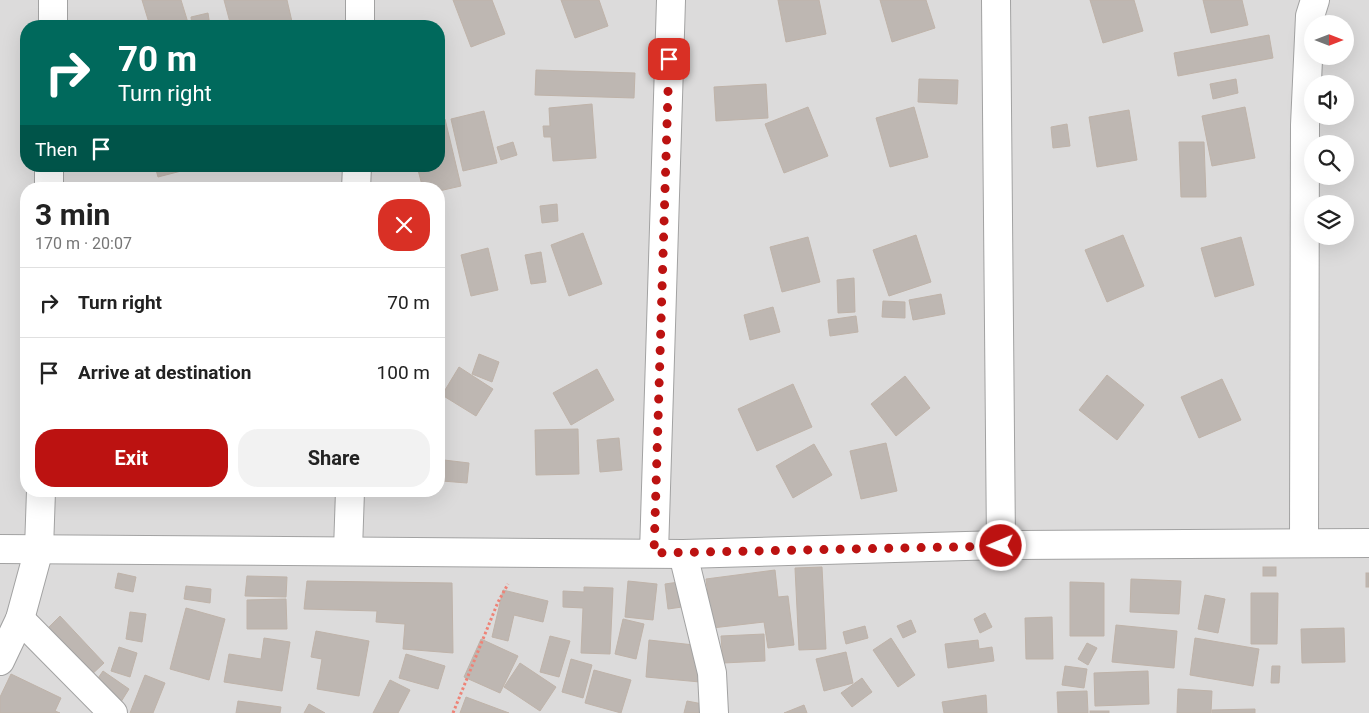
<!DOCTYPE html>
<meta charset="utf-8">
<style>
:root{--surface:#fff;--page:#f2f2f2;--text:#222;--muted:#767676;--line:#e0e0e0;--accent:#bc1211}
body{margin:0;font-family:Roboto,sans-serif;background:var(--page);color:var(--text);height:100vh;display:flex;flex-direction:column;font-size:19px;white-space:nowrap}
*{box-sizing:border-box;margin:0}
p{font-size:16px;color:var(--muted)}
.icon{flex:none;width:28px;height:28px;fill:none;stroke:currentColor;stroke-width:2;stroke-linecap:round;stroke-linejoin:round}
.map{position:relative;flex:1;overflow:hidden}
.drawer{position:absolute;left:20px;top:182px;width:425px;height:315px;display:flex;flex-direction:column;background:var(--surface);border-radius:20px;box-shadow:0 5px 20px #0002}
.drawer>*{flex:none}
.guide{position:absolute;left:20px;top:20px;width:425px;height:152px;border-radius:20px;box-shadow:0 5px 20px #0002;background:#00695c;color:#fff;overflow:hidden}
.needle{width:32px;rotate:90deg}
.buttons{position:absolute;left:1304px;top:15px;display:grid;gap:10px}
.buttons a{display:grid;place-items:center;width:50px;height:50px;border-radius:50%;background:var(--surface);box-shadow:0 5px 20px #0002;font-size:25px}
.pin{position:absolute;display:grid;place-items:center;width:42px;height:42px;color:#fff;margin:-21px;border-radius:10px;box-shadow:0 2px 8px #0006}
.me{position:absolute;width:55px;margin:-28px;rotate:269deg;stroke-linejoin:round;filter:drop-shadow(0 0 4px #0008)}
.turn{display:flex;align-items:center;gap:18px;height:105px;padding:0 15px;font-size:22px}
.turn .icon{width:65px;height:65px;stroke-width:2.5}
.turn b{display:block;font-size:35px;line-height:42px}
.then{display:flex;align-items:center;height:48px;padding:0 15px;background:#0003;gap:10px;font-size:19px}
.round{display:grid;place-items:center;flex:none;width:52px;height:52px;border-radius:20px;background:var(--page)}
.summary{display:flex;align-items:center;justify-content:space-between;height:85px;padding:0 15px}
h1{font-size:30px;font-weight:700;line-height:38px}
.cta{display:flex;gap:10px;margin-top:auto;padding:10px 15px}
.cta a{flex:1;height:58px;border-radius:20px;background:var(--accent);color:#fff;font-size:20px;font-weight:700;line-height:58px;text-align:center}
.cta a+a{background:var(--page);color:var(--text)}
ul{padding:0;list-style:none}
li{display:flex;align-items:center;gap:15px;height:70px;padding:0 15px;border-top:1px solid var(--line)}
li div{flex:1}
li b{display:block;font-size:19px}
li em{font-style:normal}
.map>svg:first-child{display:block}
</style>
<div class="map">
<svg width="1369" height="713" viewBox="0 0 1369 713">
<rect width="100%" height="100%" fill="#eeebe5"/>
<path fill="#dcdbdb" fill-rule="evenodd" d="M0,0H1369V713H0ZM1312,24H1345V56H1312ZM26,26H439V166H26ZM1312,84H1345V116H1312ZM1312,144H1345V176H1312ZM26,189H439V491H26ZM1312,204H1345V236H1312Z"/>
<g fill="#beb7b2" stroke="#bfb3a9">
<path d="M142,0H181L189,26H150Z"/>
<path d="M224,0H287L293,26H231Z"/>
<path d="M453,0H492L505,34L471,47Z"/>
<path d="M561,0H599L608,26L575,38Z"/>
<path d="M778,0H819L826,34L786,42Z"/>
<path d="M880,0H926L935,28L892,42Z"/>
<path d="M1090,0H1134L1143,31L1103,43Z"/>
<path d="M1203,0H1242L1248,25L1211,33Z"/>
<path d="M208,13L210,26H192L191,17Z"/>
<path d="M1269,35L1273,58L1178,76L1174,53Z"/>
<path d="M536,70L635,73L634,98L535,95Z"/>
<path d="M919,79L958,80L957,104L918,102Z"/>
<path d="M1236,79L1238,93L1213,99L1210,84Z"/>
<path d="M766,84L768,118L716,121L714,87Z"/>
<path d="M592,104L596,158L553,161L551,137H544L543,126H550L549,108Z"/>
<path d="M808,107L828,156L784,173L765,124Z"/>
<path d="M914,107L928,157L890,167L876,118Z"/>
<path d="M1245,107L1255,158L1212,166L1202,116Z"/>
<path d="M1129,110L1137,160L1097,167L1089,117Z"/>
<path d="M484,111L497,163L463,171L451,119Z"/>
<path d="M445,119L461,186L439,191V189H423L417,166H439V121Z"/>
<path d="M1067,124L1070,146L1053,148L1051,127Z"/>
<path d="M513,142L517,155L501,160L497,147Z"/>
<path d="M1179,142H1204L1206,197H1181Z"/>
<path d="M155,166H189V169L158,177Z"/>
<path d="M557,204L558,221L542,223L540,206Z"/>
<path d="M583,233L602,284L569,296L551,245Z"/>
<path d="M916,235L931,282L889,296L873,250Z"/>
<path d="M1123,235L1144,286L1107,302L1085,250Z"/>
<path d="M808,237L820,282L782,292L770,247Z"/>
<path d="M1241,237L1254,285L1215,297L1201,248Z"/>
<path d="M488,248L498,290L471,296L461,255Z"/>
<path d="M541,252L546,282L531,284L525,255Z"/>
<path d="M854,278L855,312L838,313L837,280Z"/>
<path d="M941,294L945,314L913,320L909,300Z"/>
<path d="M883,301L905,302V318L882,317Z"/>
<path d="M773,307L780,332L750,340L744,315Z"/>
<path d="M856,316L858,332L830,336L828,320Z"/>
<path d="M479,354L499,362L492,382L472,374Z"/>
<path d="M459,367L493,389L476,416L442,395Z"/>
<path d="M597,369L614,400L571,425L553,393Z"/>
<path d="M1107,375L1144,405L1117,440L1079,410Z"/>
<path d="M905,376L930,408L896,436L871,404Z"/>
<path d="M1222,379L1241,420L1199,438L1181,397Z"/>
<path d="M793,384L812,427L757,451L738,409Z"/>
<path d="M578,429L579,474L536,475L535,430Z"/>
<path d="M619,438L622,470L600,472L597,440Z"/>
<path d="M886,443L897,491L861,499L850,451Z"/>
<path d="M814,444L832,475L793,498L776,466Z"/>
<path d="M444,460L469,463L467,483L442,481Z"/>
<path d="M822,567L826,649L799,650L795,568Z"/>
<rect x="1263" y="567" width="13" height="9"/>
<path d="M775,570L778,597L788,596L794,645L768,648L764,622L712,628L706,579Z"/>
<path d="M118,573L136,577L133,592L115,588Z"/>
<rect x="1366" y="573" width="3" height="14"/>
<path d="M247,576L287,577L286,597L245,596Z"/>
<path d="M1131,579L1181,581L1179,614L1130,612Z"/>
<path d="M307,581L452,583L453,653L403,649L405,624L376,622L377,611L304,609Z"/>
<path d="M628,581L657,584L653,620L625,617Z"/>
<path d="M686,581L689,606L668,609L665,584Z"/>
<path d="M1070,582L1104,583V636H1070Z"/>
<path d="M186,586L211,589L210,603L184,599Z"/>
<path d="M584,587L613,588L610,654L581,653L583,608L563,607V591L584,592Z"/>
<path d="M503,590L548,601L543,622L514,615L508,641L492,637Z"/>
<path d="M1251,593H1278L1277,644H1251Z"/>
<path d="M1205,595L1225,599L1218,633L1198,629Z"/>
<path d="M286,599L287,629H247V600Z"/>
<path d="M186,608L225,619L209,680L170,669Z"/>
<path d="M130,612L146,614L142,642L126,639Z"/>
<path d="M985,613L992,627L980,633L974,619Z"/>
<path d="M60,616L104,663L88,678L45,631Z"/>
<path d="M1052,617L1053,659H1026L1025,618Z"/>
<path d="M623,619L644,624L636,659L615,654Z"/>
<path d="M911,620L916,632L903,638L897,626Z"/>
<path d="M1116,625L1177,631L1174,668L1112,662Z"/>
<path d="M865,626L868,638L846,644L843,632Z"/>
<path d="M1344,628L1345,662L1302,663L1301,629Z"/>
<path d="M316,631L369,641L359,696L317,689L322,659L311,657Z"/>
<path d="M764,634L765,661L723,663L721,636Z"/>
<path d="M550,636L570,641L559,677L540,672Z"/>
<path d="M264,638L290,642L282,691L224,682L229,654L261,659Z"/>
<path d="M891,638L915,675L898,687L873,650Z"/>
<path d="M1195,638L1259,649L1253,686L1190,675Z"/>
<path d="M481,639L518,656L500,693L464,677Z"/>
<path d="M649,640L703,646L700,682L646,677Z"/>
<path d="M978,640L979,649L992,647L994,661L948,668L945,644Z"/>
<path d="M1087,643L1097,648L1088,665L1078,659Z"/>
<path d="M119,647L137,653L130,677L111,671Z"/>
<path d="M846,652L853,683L824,691L816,659Z"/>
<path d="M406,654L445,666L438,689L399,678Z"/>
<path d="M571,659L592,665L583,698L562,692Z"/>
<path d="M520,663L556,687L540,711L504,687Z"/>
<path d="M1065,666L1087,669L1084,688L1062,685Z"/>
<path d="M1272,666H1280L1279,683H1271Z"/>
<path d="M594,670L631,680L621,713L585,703Z"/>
<path d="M103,671L129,689L119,705L92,687Z"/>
<path d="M1148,671L1149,704L1095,706L1094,673Z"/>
<path d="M11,674L61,698L55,711L60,713H0V697Z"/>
<path d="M145,675L165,683L153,713H130Z"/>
<path d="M862,678L872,692L852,707L841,693Z"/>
<path d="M390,680L410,690L398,713H373Z"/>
<path d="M1178,689L1212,691L1211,713H1177Z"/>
<path d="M1087,691L1088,713H1058L1057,692Z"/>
<path d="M986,695L987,713H944L942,702Z"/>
<path d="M466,697L509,713H460Z"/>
<path d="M238,701L281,707L280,713H236Z"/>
<path d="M687,701L708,705L707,713H684Z"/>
<path d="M309,704L325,713H304Z"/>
<path d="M804,705L807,713H784Z"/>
<path d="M1255,709V713H1212V710Z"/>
<rect x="1090" y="711" width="19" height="2"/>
</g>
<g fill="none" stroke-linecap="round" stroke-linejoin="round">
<g stroke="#a2a2a2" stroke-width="30">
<g id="minor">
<path d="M996,0L1001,545"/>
<path d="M53,26V0"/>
<path d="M360,26V0"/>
<path d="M49,189V166"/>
<path d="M356,189L357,166"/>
<path d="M1304,542L1305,125L1310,16L1315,0"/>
<path d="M0,549L683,554L1001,545L1369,543"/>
<path d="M348,550L350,491"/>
<path d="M654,553L671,0"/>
<path d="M683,554L712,673L714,713"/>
<path d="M20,619L113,713"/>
<path d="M0,661L20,619L39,549L41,491"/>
</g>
</g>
<path stroke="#ee8377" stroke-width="3" stroke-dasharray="2.5 2.5" stroke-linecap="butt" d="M453,713L498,602L508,584"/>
<use href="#minor" stroke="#fff" stroke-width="28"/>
</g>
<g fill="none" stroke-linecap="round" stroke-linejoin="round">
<path stroke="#bc1211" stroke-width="9" stroke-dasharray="0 16.2" d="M669,59L654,553L1001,546"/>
</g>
</svg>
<div class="buttons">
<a><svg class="needle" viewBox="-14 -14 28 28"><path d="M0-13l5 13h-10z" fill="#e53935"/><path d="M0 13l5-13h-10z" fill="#767676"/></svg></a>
<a><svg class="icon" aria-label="sound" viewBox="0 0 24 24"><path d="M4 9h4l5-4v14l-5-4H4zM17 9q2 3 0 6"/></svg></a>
<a><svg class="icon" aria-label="search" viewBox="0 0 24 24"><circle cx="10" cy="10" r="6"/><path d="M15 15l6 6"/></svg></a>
<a><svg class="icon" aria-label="layers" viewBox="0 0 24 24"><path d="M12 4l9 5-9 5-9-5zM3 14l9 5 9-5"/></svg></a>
</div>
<div class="pin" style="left:669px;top:59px;background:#d93025"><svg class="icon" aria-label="arrive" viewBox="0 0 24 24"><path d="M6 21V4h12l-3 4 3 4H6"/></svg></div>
<svg class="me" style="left:1001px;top:546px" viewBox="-20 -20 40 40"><circle r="17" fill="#bc1211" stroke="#fff" stroke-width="3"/><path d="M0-11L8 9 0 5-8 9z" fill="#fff"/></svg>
<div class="guide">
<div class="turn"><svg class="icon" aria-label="right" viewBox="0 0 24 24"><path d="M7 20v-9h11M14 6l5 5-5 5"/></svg><div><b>70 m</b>Turn right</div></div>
<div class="then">Then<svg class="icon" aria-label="arrive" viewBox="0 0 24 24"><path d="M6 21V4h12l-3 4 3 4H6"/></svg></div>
</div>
<section class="drawer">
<div class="summary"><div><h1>3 min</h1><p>170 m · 20:07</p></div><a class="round" style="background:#d93025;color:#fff"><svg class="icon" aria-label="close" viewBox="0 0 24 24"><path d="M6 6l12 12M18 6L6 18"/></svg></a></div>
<ul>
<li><svg class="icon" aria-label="right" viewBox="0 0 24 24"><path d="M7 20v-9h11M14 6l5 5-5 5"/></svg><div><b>Turn right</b></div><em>70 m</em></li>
<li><svg class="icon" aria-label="arrive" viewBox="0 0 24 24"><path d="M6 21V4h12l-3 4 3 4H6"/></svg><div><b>Arrive at destination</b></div><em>100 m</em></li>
</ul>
<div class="cta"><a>Exit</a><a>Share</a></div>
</section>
</div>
